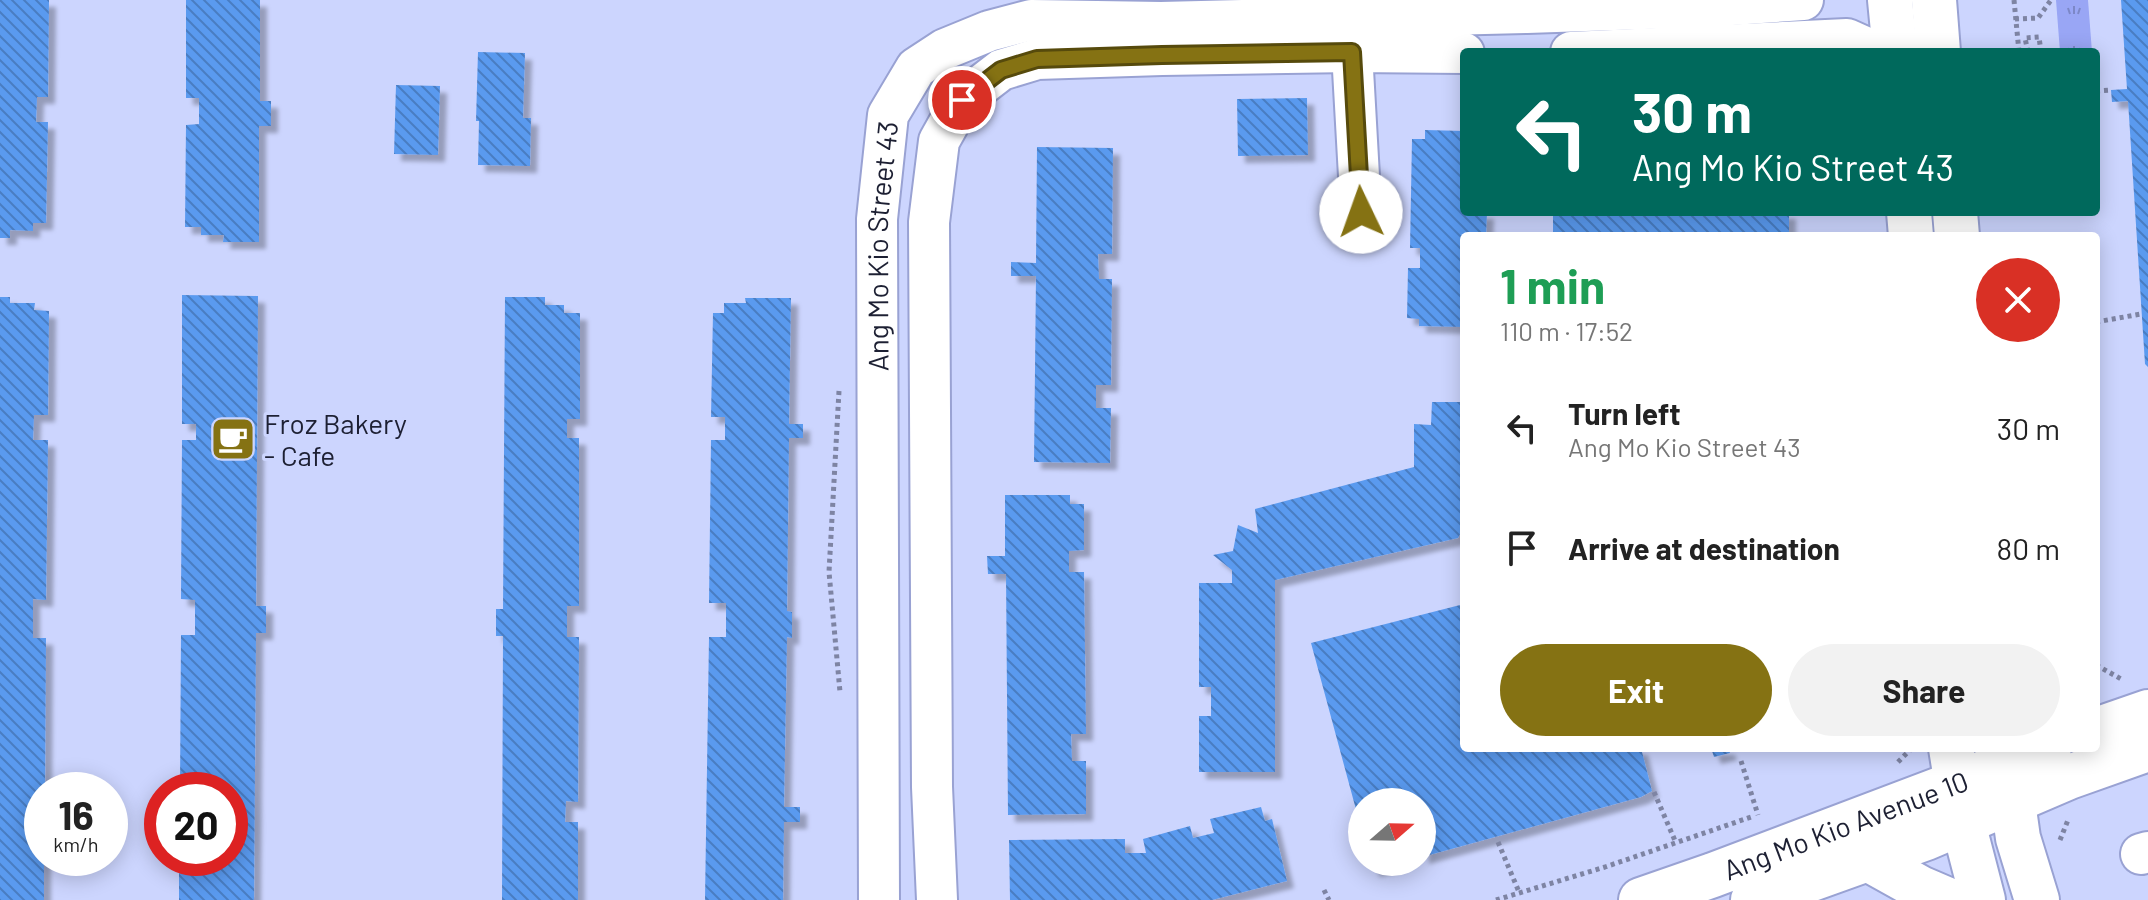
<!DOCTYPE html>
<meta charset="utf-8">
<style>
:root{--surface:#fff;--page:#f2f2f2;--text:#222;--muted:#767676;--accent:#857213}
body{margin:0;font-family:Barlow,sans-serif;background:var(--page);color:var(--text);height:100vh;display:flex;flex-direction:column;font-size:30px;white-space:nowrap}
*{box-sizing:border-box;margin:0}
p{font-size:26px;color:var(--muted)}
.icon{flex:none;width:44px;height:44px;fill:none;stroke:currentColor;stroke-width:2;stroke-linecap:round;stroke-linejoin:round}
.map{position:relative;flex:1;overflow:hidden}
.drawer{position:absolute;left:1460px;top:232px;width:640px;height:520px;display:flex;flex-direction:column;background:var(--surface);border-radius:8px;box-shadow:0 4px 20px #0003}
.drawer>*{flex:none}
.hud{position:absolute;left:1460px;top:48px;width:640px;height:168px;border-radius:8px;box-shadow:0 4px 20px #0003;background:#00695c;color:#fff;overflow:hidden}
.needle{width:52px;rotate:70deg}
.fabs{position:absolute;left:1348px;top:788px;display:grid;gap:16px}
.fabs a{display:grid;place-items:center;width:88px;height:88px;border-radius:50%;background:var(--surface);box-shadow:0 4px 20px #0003;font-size:40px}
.speed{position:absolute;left:24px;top:772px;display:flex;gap:16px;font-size:40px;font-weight:700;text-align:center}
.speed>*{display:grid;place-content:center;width:104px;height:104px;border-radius:50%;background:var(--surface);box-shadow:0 4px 20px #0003;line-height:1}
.speed small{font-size:20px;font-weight:400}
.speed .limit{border:12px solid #d22;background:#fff;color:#111}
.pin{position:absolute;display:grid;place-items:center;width:68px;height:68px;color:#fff;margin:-34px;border:4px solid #fff;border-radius:50%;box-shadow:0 2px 8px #0007}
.me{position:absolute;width:88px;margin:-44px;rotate:357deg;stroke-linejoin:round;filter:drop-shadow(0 0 6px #0008)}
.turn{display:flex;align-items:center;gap:28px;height:168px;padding:0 40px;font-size:36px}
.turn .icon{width:104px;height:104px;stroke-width:2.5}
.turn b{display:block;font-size:56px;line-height:68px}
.round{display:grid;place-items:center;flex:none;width:84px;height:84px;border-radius:42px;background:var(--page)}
.summary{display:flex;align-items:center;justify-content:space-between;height:136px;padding:0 40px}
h1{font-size:48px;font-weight:700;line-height:60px;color:#1e9e55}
.button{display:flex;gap:16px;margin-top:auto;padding:16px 40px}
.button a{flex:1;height:92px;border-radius:48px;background:var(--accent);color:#fff;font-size:32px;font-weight:700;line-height:92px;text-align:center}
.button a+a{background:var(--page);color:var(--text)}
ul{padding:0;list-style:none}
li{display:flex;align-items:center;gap:24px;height:120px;padding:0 40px}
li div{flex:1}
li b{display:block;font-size:30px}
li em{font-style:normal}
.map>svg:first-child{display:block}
</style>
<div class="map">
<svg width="2148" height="900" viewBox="0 0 2148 900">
<defs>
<pattern id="park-tufts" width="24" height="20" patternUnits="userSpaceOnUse" patternTransform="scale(2)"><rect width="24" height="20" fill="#99a6f5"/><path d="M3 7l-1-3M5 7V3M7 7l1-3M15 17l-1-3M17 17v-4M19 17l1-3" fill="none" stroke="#7c87c7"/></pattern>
<pattern id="building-back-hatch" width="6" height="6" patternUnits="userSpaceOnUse" patternTransform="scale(2)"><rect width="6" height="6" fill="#5a9aef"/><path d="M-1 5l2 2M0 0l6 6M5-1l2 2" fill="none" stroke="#4a7dc2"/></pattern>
<filter id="shadow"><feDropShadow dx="7" dy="7" stdDeviation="2" flood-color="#0004"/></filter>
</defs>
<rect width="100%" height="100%" fill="#ccd5fe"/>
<path fill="url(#park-tufts)" d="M2056,0H2088L2092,52H2060Z"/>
<g fill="url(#building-back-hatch)" filter="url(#shadow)">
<path d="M0,0H49L48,97H37L36,122H48L46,223H33V231L10,230V238H0Z"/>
<path d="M186,0H260V101H271V126H259V242H223L224,235H201V227H185L186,125L199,124V98H186Z"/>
<path d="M2121,0H2148V367L2145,364L2128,101L2112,102L2111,90L2127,89Z"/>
<path d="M478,52L525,53L523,118H531L530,166L478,165L479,121H476Z"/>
<path d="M396,85L440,86L438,155L394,154Z"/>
<path d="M1307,98L1308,155L1238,156L1237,99Z"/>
<path d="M1425,130L1464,131V212H1487L1486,236H1464V327L1419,326V319L1407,318L1408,268H1420V248H1410L1412,139H1425Z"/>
<path d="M1037,147L1113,148L1112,254H1098L1099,279H1112L1111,385H1096V408H1111L1110,463L1034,462L1036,276H1011V262L1036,263Z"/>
<rect x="1553" y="212" width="236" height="24"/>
<path d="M182,295L258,296L256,606H266V633H256L254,900H179V858H230V790H180L181,635H195V600L181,599L182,440H196V424H182Z"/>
<path d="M0,297H10V303H35L34,310L49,311L48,415H34L33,440H48L46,600L33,599V638H46L45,790H42V798H32L33,824H42V858H44V900H0Z"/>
<path d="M505,297H545V305H564V313H580V419H567V438H579V606H567V637H579L578,802L566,801L565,822H578V900H502L503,636H496V609H503Z"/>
<path d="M745,298H791L789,424H803V438H789L787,611L792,612V638L787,637L784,807H800V822H784L783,900H705L709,637H726V603H709L711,440H725V417H711L713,313H724V303H746Z"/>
<path d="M1432,402H1464V527L1458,538L1275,580V772H1199V716H1211V687H1199V583H1232V570L1213,555L1233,551L1238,525L1258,533L1255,509L1414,467V424L1431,425Z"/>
<path d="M1005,495H1070V504H1084V550L1069,551V572H1084L1086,734H1071L1072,761H1086V814L1008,815L1006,574H988L987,556H1005Z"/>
<path d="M1464,604V748H1641L1652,791L1641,797L1422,857V802H1362L1361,828L1311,643Z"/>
<path d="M1711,748H1728L1730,753L1714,757Z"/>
<path d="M1261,807L1265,821L1272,819L1287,881L1212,900H1010L1009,840L1125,839V853H1146L1143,839L1190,826L1193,838L1214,833L1210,819Z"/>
<path d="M1370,862H1399L1400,863L1373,870Z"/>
</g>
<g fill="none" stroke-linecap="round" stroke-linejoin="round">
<g stroke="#99a2d3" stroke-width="44">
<g id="minor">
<path d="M1352,25V52L1361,212"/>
<path d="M1571,52L1847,39L1867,48L1872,52"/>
<path d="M2141,854L2148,852"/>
<path id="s1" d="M879,900L877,219L888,115L916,68L945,49L989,31L1031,20L1161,22L1527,13L1702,7L1803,0"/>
<path d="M937,900L932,787L929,222L939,141L962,100L1001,70L1037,59L1162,55L1352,52L1464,53"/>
</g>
</g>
<g stroke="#99a2d3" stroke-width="48">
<g id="major">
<path d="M1890,0L1895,52"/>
<path d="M1934,0L1938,52"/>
<path d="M1909,212L1911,236"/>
<path d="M1955,212L1957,236"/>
<path d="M2096,730L2148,712"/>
<path d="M1951,748L1963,823L1983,900"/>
<path d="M2009,774L2018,838L2037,900"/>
<path d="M1868,859L1920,888L1948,900"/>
<path id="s2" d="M1641,900L1713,875L2049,748"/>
<path d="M1753,900L1926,838L2069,777L2148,749"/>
</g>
</g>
<g stroke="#7e84a3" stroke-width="5" stroke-dasharray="4 4" stroke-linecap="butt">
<path d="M2014,0L2019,52"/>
<path d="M2015,19L2038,18L2051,0"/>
<path d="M2028,52L2025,38L2039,37L2041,52"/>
<path d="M2096,91L2111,90"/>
<path d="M2096,322L2141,314"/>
<path d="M839,391L829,572L840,692"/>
<path d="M2096,665L2123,680"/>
<path d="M1741,761L1758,815"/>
<path d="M1898,762L1912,748"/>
<path d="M1654,792L1676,843"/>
<path d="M2060,840L2068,820"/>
<path d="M1498,842L1519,892"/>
<path d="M1324,890L1329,900"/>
<path d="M1496,900L1605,867L1754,816"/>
</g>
<use href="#minor" stroke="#fff" stroke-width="40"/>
<use href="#major" stroke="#fff" stroke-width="44"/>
</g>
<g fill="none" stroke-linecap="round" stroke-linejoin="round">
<g stroke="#564a0c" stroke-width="20">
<path id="route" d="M962,100L1001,70L1037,59L1162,55L1352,52L1361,212"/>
</g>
<use href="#route" stroke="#857213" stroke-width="14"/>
</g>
<defs>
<g id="cafe-square" transform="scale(2.3)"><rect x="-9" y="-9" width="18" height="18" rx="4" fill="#857213" stroke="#ccd5fe"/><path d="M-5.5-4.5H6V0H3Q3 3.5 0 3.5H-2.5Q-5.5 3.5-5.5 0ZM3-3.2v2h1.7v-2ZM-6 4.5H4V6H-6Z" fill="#fff"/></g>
</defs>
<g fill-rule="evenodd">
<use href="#cafe-square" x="233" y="439"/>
</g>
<g text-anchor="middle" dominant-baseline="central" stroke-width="6" stroke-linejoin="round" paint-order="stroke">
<g font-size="28" fill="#1d2033" stroke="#ccd5fe">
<text stroke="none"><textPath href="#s1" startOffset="654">Ang Mo Kio Street 43</textPath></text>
<text stroke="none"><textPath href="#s2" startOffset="218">Ang Mo Kio Avenue 10</textPath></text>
</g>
<g font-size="28" fill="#1d2033" stroke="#ccd5fe" text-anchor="start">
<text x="264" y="423">Froz Bakery<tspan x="264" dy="32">- Cafe</tspan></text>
</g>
</g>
</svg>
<div class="fabs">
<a><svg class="needle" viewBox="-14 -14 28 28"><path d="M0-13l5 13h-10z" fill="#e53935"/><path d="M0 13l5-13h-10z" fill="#767676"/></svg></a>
</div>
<div class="speed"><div>16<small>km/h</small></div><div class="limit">20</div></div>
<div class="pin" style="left:962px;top:100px;background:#d93025"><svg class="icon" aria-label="arrive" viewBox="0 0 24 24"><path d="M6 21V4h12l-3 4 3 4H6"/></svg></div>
<svg class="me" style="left:1361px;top:212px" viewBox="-20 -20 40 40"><circle r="19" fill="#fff"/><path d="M0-13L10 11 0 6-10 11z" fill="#857213"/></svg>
<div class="hud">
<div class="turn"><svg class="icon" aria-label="left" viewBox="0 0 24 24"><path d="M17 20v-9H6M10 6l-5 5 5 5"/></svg><div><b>30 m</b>Ang Mo Kio Street 43</div></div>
</div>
<section class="drawer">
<div class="summary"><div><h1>1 min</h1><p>110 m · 17:52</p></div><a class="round" style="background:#d93025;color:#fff"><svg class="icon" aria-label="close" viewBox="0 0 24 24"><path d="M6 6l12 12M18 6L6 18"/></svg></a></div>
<ul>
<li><svg class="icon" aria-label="left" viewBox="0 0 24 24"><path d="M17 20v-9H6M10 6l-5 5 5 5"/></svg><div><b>Turn left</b><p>Ang Mo Kio Street 43</p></div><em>30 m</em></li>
<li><svg class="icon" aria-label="arrive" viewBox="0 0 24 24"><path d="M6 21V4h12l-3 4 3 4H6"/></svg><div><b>Arrive at destination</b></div><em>80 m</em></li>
</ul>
<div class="button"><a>Exit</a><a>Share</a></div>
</section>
</div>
